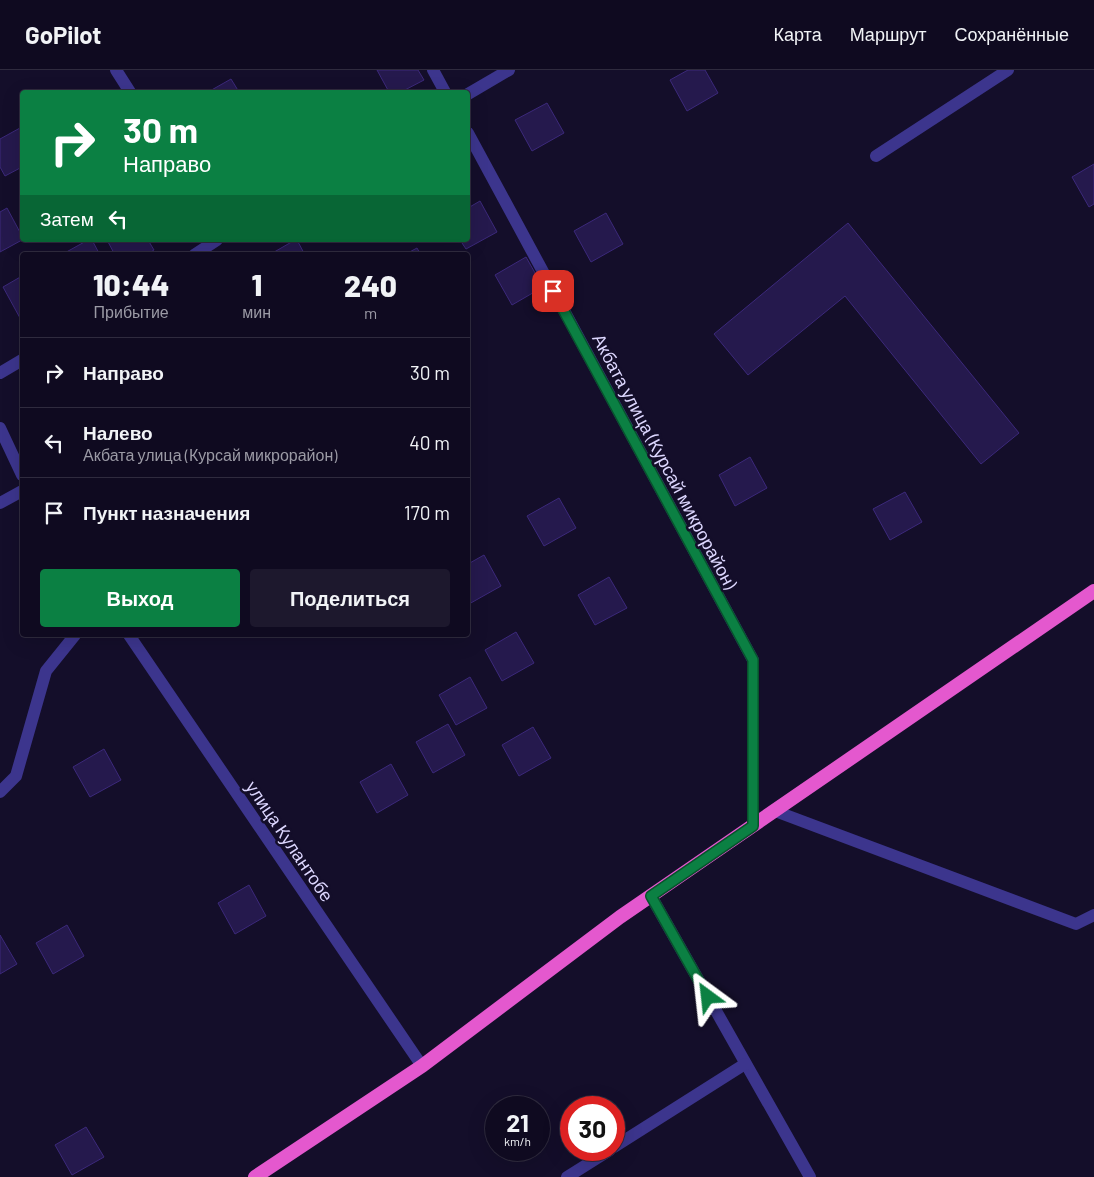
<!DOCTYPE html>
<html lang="ru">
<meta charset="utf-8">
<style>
:root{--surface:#0f0a20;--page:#1d182d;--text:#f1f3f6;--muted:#9b9aa5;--line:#2f2b3e;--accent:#0b8043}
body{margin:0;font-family:Barlow,sans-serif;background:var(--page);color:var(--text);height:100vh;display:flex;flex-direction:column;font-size:19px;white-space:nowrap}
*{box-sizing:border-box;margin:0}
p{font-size:16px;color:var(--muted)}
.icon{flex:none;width:28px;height:28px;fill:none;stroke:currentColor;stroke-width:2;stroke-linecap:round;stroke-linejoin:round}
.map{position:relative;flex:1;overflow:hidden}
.sheet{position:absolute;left:20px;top:182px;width:450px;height:385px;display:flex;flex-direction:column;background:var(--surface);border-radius:5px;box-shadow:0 5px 20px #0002,0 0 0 1px var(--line)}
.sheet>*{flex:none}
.guide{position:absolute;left:20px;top:20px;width:450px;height:152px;border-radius:5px;box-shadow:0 5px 20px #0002,0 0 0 1px var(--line);background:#0b8043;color:#fff;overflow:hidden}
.speed{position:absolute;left:485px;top:1026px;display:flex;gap:10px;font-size:25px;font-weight:700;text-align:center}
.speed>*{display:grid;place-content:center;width:65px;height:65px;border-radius:50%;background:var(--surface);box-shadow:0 5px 20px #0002,0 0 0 1px var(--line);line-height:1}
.speed small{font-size:12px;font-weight:400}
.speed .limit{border:8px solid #d22;background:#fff;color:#111}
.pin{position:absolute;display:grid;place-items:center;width:42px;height:42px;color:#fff;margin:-21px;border-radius:10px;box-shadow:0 2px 8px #0006}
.me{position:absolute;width:55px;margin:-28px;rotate:330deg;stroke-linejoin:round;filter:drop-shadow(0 0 4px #0008)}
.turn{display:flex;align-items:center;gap:18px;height:105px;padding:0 20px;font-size:22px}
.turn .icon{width:65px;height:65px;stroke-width:2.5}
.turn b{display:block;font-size:35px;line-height:42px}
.then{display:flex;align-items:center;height:48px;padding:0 20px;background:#0003;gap:10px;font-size:19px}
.eta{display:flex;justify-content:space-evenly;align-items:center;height:85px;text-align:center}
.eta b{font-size:30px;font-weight:800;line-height:35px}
.cta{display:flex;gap:10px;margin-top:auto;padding:10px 20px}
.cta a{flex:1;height:58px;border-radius:5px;background:var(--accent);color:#fff;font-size:20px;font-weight:800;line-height:58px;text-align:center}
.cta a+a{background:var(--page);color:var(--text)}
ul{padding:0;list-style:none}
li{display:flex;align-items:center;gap:15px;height:70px;padding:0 20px;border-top:1px solid var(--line)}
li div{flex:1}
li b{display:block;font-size:19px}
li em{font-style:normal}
header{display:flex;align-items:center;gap:30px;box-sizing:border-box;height:70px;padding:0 25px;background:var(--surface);border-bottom:1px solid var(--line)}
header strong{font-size:24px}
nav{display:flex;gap:28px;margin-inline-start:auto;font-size:18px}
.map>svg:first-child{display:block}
</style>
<header>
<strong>GoPilot</strong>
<nav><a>Карта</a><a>Маршрут</a><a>Сохранённые</a></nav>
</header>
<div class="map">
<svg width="1094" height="1107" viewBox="0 0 1094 1107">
<rect width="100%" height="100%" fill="#140e2a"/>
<g fill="#25194d" stroke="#3c297b">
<path d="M377,0H418L424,10L401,22H389Z"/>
<path d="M688,0H705L718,23L687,41L670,10Z"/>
<path d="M231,9L239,22H208Z"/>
<path d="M547,33L564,63L532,81L515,50Z"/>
<path d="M20,58L22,63V97L5,106L0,97V69Z"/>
<path d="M1094,94V134L1089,137L1072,107Z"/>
<path d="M480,131L497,162L466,179L460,170H468V138Z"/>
<path d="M7,138L22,166V170L0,182V142Z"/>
<path d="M606,143L623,174L591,192L574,161Z"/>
<path d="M848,153L1019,363L981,394L845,226L748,305L714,264Z"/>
<path d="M88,170H92L100,185H61Z"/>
<path d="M107,170H148L154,180L146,185H115Z"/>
<path d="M295,170H297L305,185H269Z"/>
<path d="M417,178L421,185H404Z"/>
<path d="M526,187L543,217L512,235L495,205Z"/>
<path d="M22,206V246L20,248L3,217Z"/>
<path d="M750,387L767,418L735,436L719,405Z"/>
<path d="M905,422L922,452L890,470L873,439Z"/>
<path d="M559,428L576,458L544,476L527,446Z"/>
<path d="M484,485L501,516L469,534L468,531V494Z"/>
<path d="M609,507L627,538L595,555L578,525Z"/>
<path d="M516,562L534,593L502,611L485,580Z"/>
<path d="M470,607L487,638L456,655L439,625Z"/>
<path d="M448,654L465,685L433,703L416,672Z"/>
<path d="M533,657L551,688L519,706L502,675Z"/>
<path d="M104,679L121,710L90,727L73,697Z"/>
<path d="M391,694L408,725L377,743L360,712Z"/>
<path d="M249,815L266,846L235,864L218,833Z"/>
<path d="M67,855L84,886L53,904L36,873Z"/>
<path d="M0,865L17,894L0,904Z"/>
<path d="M86,1057L104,1087L72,1105L55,1075Z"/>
</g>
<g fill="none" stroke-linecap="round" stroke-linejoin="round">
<g stroke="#3c358d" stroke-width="12">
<path d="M876,86L1008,0"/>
<path d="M0,433L22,421"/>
<path d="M0,722L16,706L46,601L75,565"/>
<path d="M775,741L1076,854L1094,845"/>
</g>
<g stroke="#3c358d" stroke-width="12">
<path d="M116,0L130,22"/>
<path d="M433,0L445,22"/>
<path d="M468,24L509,0"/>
<path d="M468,63L753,590V756"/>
<path d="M194,185L217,170"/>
<path d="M0,303L22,290"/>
<path d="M0,358L22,405"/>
<path d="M129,565L422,996"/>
<path d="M651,826L810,1107"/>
<path d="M614,1077L745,994"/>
<path d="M567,1107L610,1080"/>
</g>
<path stroke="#e458ce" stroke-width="14" d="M255,1107L422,996L620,847L1094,521"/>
</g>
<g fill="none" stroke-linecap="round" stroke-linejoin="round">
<g stroke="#07532c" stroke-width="12">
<path id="route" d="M553,221L753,590V756L651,826L708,927"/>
</g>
<use href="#route" stroke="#0b8043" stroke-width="9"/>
</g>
<g text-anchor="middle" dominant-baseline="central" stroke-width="5" stroke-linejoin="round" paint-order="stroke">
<g font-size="18" fill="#ddd7ff" stroke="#140e2a">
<text transform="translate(665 391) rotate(62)">Акбата улица (Курсай микрорайон)</text>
<text transform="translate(290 771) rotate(56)">улица Кулантобе</text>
</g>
</g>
</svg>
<div class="speed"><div>21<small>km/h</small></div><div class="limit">30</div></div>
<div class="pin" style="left:553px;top:221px;background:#d93025"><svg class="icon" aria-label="arrive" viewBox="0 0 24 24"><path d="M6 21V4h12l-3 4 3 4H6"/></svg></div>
<svg class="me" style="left:708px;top:927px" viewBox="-20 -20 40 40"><path d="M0-17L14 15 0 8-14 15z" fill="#0b8043" stroke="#fff" stroke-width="4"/></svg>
<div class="guide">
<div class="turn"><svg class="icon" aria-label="right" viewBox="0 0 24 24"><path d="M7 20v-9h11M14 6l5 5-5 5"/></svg><div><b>30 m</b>Направо</div></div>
<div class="then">Затем<svg class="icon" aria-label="left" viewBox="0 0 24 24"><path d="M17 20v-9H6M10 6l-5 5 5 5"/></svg></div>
</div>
<section class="sheet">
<div class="eta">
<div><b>10:44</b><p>Прибытие</p></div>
<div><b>1</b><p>мин</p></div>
<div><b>240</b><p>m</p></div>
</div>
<ul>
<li><svg class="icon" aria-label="right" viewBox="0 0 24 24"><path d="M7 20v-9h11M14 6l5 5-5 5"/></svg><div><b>Направо</b></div><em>30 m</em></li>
<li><svg class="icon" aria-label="left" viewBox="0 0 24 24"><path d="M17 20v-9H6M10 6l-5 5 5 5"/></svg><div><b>Налево</b><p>Акбата улица (Курсай микрорайон)</p></div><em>40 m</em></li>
<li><svg class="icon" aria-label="arrive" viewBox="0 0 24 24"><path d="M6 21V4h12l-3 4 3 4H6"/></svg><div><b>Пункт назначения</b></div><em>170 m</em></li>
</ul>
<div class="cta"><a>Выход</a><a>Поделиться</a></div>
</section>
</div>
